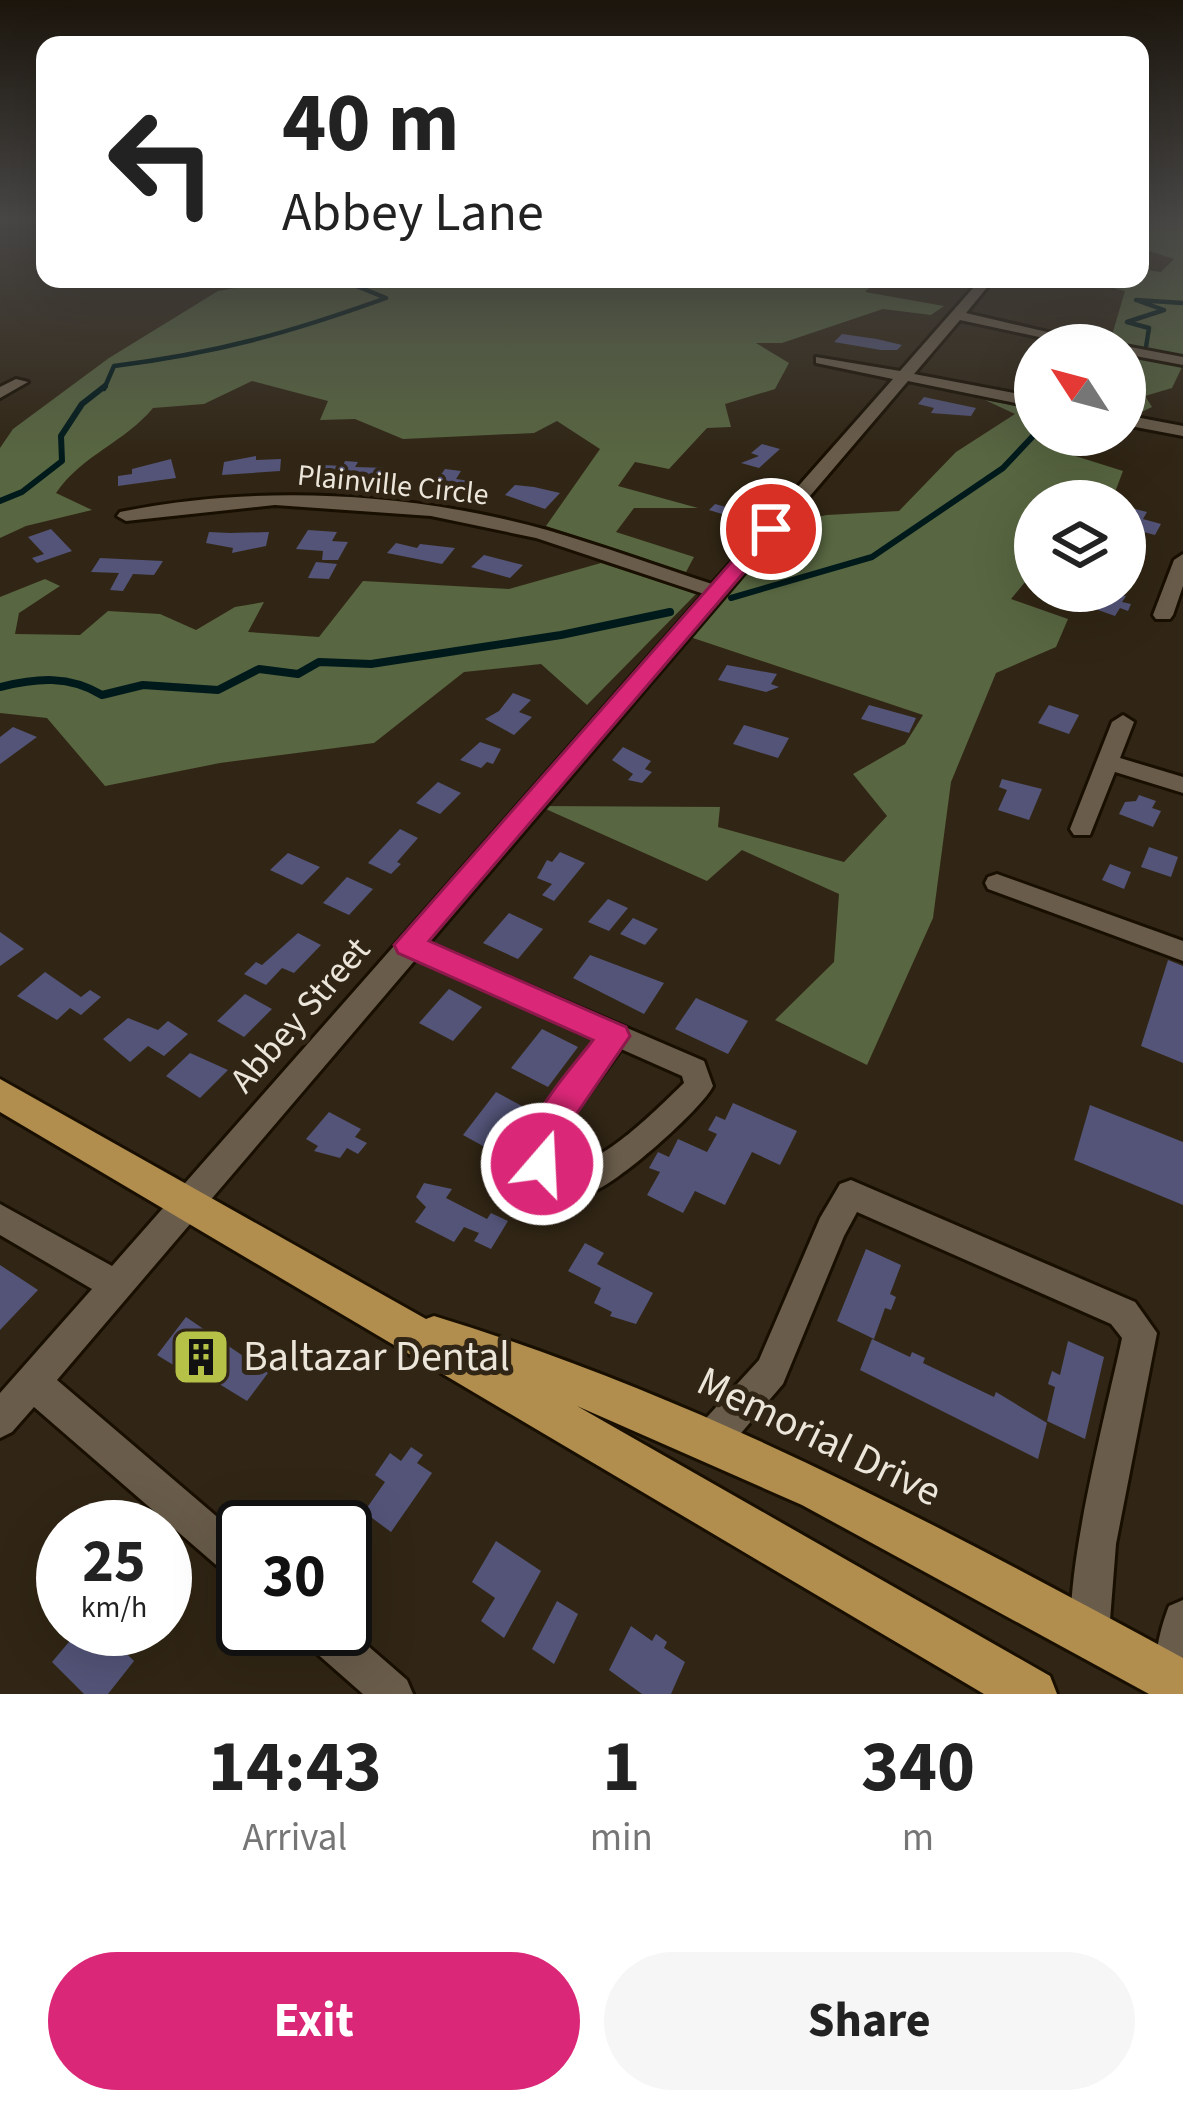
<!DOCTYPE html>
<style>
:root{--surface:#fff;--page:#f6f6f6;--text:#222;--muted:#767676;--accent:#db2777}
body{margin:0;font-family:"Source Sans 3",sans-serif;background:var(--page);color:var(--text);height:100vh;display:flex;flex-direction:column;font-size:45px;white-space:nowrap}
*{box-sizing:border-box;margin:0}
p{font-size:39px;color:var(--muted)}
.icon{flex:none;width:66px;height:66px;fill:none;stroke:currentColor;stroke-width:2;stroke-linecap:round;stroke-linejoin:round}
.map{position:relative;height:1694px;overflow:hidden}
.panel{display:flex;flex-direction:column;background:var(--surface);flex:1}
.panel>*{flex:none}
.hud{position:absolute;left:36px;top:36px;width:1113px;height:252px;border-radius:24px;box-shadow:0 12px 48px #0002;background:#fff;color:var(--text);overflow:hidden}
.needle{width:78px;rotate:306deg}
.fabs{position:absolute;left:1014px;top:324px;display:grid;gap:24px}
.fabs a{display:grid;place-items:center;width:132px;height:132px;border-radius:50%;background:var(--surface);box-shadow:0 12px 48px #0002;font-size:60px}
.speed{position:absolute;left:36px;top:1500px;display:flex;gap:24px;font-size:60px;font-weight:700;text-align:center}
.speed>*{display:grid;place-content:center;width:156px;height:156px;border-radius:50%;background:var(--surface);box-shadow:0 12px 48px #0002;line-height:1}
.speed small{font-size:30px;font-weight:400}
.speed .limit{border:6px solid #111;border-radius:18px;background:#fff;color:#111}
.pin{position:absolute;display:grid;place-items:center;width:102px;height:102px;color:#fff;margin:-51px;border:6px solid #fff;border-radius:50%;box-shadow:0 3px 12px #0007}
.me{position:absolute;width:132px;margin:-66px;rotate:19deg;stroke-linejoin:round;filter:drop-shadow(0 0 9px #0008)}
.turn{display:flex;align-items:center;gap:42px;height:252px;padding:0 48px;font-size:54px}
.turn .icon{width:156px;height:156px;stroke-width:2.5}
.turn b{display:block;font-size:84px;line-height:102px}
.eta{display:flex;justify-content:space-evenly;align-items:center;height:204px;text-align:center}
.eta b{font-size:72px;font-weight:700;line-height:84px}
.cta{display:flex;gap:24px;margin-top:auto;padding:24px 48px}
.cta a{flex:1;height:138px;border-radius:72px;background:var(--accent);color:#fff;font-size:48px;font-weight:700;line-height:138px;text-align:center}
.cta a+a{background:var(--page);color:var(--text)}
.map>svg:first-child{display:block}
</style>
<div class="map">
<svg width="1183" height="1694" viewBox="0 0 1183 1694">
<rect width="100%" height="100%" fill="#312615"/>
<g fill="#586641">
<path d="M1157,219H1183V365L1172,388L1145,396L1152,407L1125,420V345H1109L1125,291L1075,279H1140V269L1161,272L1174,259L1140,248V226Z"/>
<path d="M284,279H878L865,292L944,306L931,315L883,309L782,343H756L789,363L775,389L725,404L731,427L707,428L669,469L635,462L618,486L698,508H634L616,532L694,557L686,572L546,526L600,449L557,421L534,433L403,439L355,419L320,420L328,401L252,381L204,404L153,408C125,442 82,455 56,493L92,510L26,526L0,538V448L13,429L109,358L218,291Z"/>
<path d="M985,400L1035,410V435H1098L1069,454L1123,471L1112,500L1035,501V570L1011,599L1068,619L1056,647L996,673L951,782L933,918L867,1065L775,1020L834,962L839,894L742,850L707,881L539,806L720,807L718,827L844,862L887,816L853,774L905,744L923,715L690,637L790,522L827,515L899,511L956,452L1015,414Z"/>
<path d="M601,563L696,594L587,705L541,664L464,672L374,743L220,763L105,786L47,718L0,713V597L45,579L60,586L19,613L15,634L80,635L108,611L160,614L196,630L235,607L264,602L248,632L319,637L363,581L509,589Z"/>
</g>
<g fill="none" stroke-linecap="round" stroke-linejoin="round">
<g stroke="#001a1b" stroke-width="4.5">
<path d="M1146,347L1149,328L1127,322L1164,310L1136,300L1183,303"/>
<path d="M1125,368L1136,359"/>
<path d="M104,389L114,366C217,353 289,333 386,298L349,283L356,279"/>
</g>
<g stroke="#001a1b" stroke-width="6">
<path d="M0,501L22,492L62,461L61,436L82,404L105,386"/>
<path d="M731,598L872,557L1003,468L1035,434"/>
</g>
<path stroke="#001a1b" stroke-width="8" d="M0,687C37,678 69,675 102,695L143,685L218,690L259,669L298,674L319,662L371,664L561,635L670,612"/>
</g>
<g fill="#535478">
<path d="M842,334L877,339L902,345L897,350H881L834,342Z"/>
<path d="M924,397L976,408L971,416L931,413L934,408L918,404Z"/>
<path d="M762,444L780,449L759,468L741,463L759,456L751,453Z"/>
<path d="M256,456V460L281,459L280,471L222,475L224,462Z"/>
<path d="M171,459L176,478L118,486V476L132,474V469Z"/>
<path d="M345,461L358,462L355,467L387,468L381,481L317,477L323,465L343,466Z"/>
<path d="M445,469L461,471L456,479L477,482L469,492L420,481L426,474L440,476Z"/>
<path d="M515,485L534,487L560,493L545,509L505,495Z"/>
<path d="M735,499L759,510L752,518H735L709,510L715,504L726,507Z"/>
<path d="M1131,508L1147,512L1143,519L1161,524L1155,535L1125,527Z"/>
<path d="M51,529L72,551L37,563L32,558L44,554L28,537Z"/>
<path d="M308,530L337,532L332,541L348,542L338,560H322L323,551L296,549Z"/>
<path d="M209,532L230,533L269,532L266,546L232,553L233,548L206,543Z"/>
<path d="M396,543L417,548L420,544L455,548L442,564L387,553Z"/>
<path d="M484,555L523,565L510,578L471,567Z"/>
<path d="M100,558L163,561L154,575L133,574L123,591L110,590L119,573L91,572Z"/>
<path d="M316,562L337,564L329,579L308,578Z"/>
<path d="M1096,591L1126,596L1122,602L1131,604L1128,611L1120,608L1115,616L1087,606Z"/>
<path d="M727,665L777,674L771,684L779,687L766,692L718,680Z"/>
<path d="M513,693L531,700L519,712L532,717L514,735L485,719L499,711Z"/>
<path d="M869,705L916,718L909,733L861,719Z"/>
<path d="M1049,705L1079,715L1069,734L1038,723Z"/>
<path d="M744,725L789,738L778,758L733,744Z"/>
<path d="M13,727L37,737L0,764V737Z"/>
<path d="M480,742L501,749L493,764L487,762L481,768L460,760Z"/>
<path d="M623,747L651,761L645,769L652,772L642,783L628,780L633,774L612,760Z"/>
<path d="M1002,779L1042,789L1029,820L998,810L1007,790L999,787Z"/>
<path d="M438,782L461,793L440,814L416,803Z"/>
<path d="M1139,795L1156,801L1152,808L1161,811L1153,827L1119,814L1125,802L1136,801Z"/>
<path d="M400,829L418,838L397,862L401,864L391,874L368,863Z"/>
<path d="M1149,847L1178,857L1171,877L1141,867Z"/>
<path d="M560,852L585,863L554,901L542,895L552,884L537,878L547,860L552,862Z"/>
<path d="M288,853L320,867L302,885L270,870Z"/>
<path d="M1110,864L1131,872L1124,889L1102,880Z"/>
<path d="M347,877L373,889L349,915L323,903Z"/>
<path d="M608,899L628,908L609,931L588,922Z"/>
<path d="M509,913L543,929L518,959L483,943Z"/>
<path d="M633,918L658,929L645,945L620,934Z"/>
<path d="M0,932L24,949L0,966Z"/>
<path d="M298,933L321,945L294,973L282,968L266,985L244,974L256,962L262,965Z"/>
<path d="M590,955L664,983L644,1014L573,978Z"/>
<path d="M1168,960L1183,966V1063L1141,1046Z"/>
<path d="M45,972L81,997L90,990L101,997L81,1015L70,1008L57,1020L17,996Z"/>
<path d="M449,989L482,1007L453,1041L419,1023Z"/>
<path d="M245,994L272,1009L244,1037L217,1021Z"/>
<path d="M696,998L748,1021L728,1054L675,1029Z"/>
<path d="M128,1018L158,1030L168,1021L188,1034L164,1056L148,1046L130,1062L103,1039Z"/>
<path d="M542,1029L578,1047L548,1087L511,1068Z"/>
<path d="M190,1053L228,1070L200,1098L166,1076Z"/>
<path d="M496,1092L533,1112L501,1156L463,1135Z"/>
<path d="M733,1103L797,1131L780,1165L752,1152L725,1205L695,1191L683,1213L647,1195L660,1172L649,1168L658,1152L669,1157L678,1139L707,1152L717,1134L708,1130L716,1116L725,1120Z"/>
<path d="M1090,1105L1183,1142V1205L1074,1160Z"/>
<path d="M329,1112L361,1129L355,1137L367,1143L358,1154L347,1148L340,1158L314,1151L318,1146L306,1139Z"/>
<path d="M424,1183L452,1189L446,1198L487,1219L491,1213L508,1221L491,1249L474,1241L479,1233L464,1227L454,1242L415,1222L426,1207L416,1197Z"/>
<path d="M585,1243L604,1253L597,1264L653,1293L636,1324L610,1316L612,1312L594,1303L601,1288L568,1271Z"/>
<path d="M866,1249L901,1265L890,1294L896,1297L891,1310L885,1308L874,1339L837,1321Z"/>
<path d="M0,1265L38,1290L0,1330Z"/>
<path d="M186,1317L268,1373L247,1401L180,1360L175,1366L157,1355Z"/>
<path d="M872,1339L910,1357L912,1352L925,1358L923,1363L994,1397L996,1392L1047,1423L1038,1459L860,1370Z"/>
<path d="M1068,1341L1104,1357L1085,1439L1047,1421L1055,1387L1048,1384L1052,1371L1060,1375Z"/>
<path d="M411,1447L423,1455L417,1463L432,1473L391,1532L364,1512L385,1482L375,1475L390,1453L401,1461Z"/>
<path d="M496,1541L541,1571L504,1638L481,1621L495,1598L472,1582Z"/>
<path d="M557,1601L578,1614L554,1664L532,1649Z"/>
<path d="M631,1626L652,1641L656,1634L667,1642L664,1648L685,1662L671,1694H642L609,1670Z"/>
<path d="M80,1629H101L134,1661L108,1694H84L52,1662Z"/>
</g>
<g fill="none" stroke-linecap="round" stroke-linejoin="round">
<g stroke="#180f01" stroke-width="6">
<g id="minor">
<path d="M981,279H994L966,313L1103,345H1076L960,320L914,374L1035,397V407L908,381L429,943L704,1061L713,1086C702,1109 615,1186 591,1192C564,1198 539,1190 527,1164C535,1114 567,1079 597,1039L416,959L57,1380L243,1539V1583L230,1577L34,1407L12,1432L0,1438V1393L92,1289L0,1235V1204L112,1266L704,594L536,538L431,516L275,505L126,521L117,516L120,512C257,484 412,492 547,530C602,546 657,566 712,584L893,379L816,363V357L900,371ZM621,1049L682,1076L684,1083C657,1109 603,1165 566,1166L558,1159L561,1138L571,1118Z"/>
<path d="M1125,346L1183,357V365L1125,354Z"/>
<path d="M16,379L28,382L0,398V387Z"/>
<path d="M1125,415L1183,426V436L1125,425Z"/>
<path d="M1183,554V586L1173,615L1170,619H1156L1153,615L1174,560Z"/>
<path d="M1123,715L1134,722L1120,758L1183,777V793L1115,772L1090,835H1074L1070,829L1112,722Z"/>
<path d="M997,874L1183,941V961L988,889L985,883L988,877Z"/>
<path d="M851,1180L1135,1302L1157,1333L1116,1544L1109,1633L1103,1647L1089,1653L1075,1647C1056,1600 1110,1397 1122,1338L1111,1324L857,1212L844,1236L783,1384L724,1453L711,1458L698,1453L693,1440L698,1427L759,1360L820,1218L840,1184Z"/>
<path d="M1183,1600V1694H1160C1150,1669 1159,1631 1169,1606Z"/>
<path d="M345,1626L407,1680L413,1694H363L305,1643L299,1629H345Z"/>
</g>
</g>
<g stroke="#180f01" stroke-width="6">
<path id="major" d="M0,1079L426,1319L434,1316C700,1397 940,1526 1183,1658V1694H1149L802,1505L577,1406L1050,1676L1057,1694H984L0,1112Z"/>
</g>
<use href="#minor" fill="#695c4a" fill-rule="evenodd"/>
<use href="#major" fill="#b28e4e" fill-rule="evenodd"/>
</g>
<linearGradient id="sky" x2="0" y2="1"><stop stop-color="#1b150c"/><stop offset="0.48" stop-color="#484746"/><stop offset="1" stop-color="#484746" stop-opacity="0"/></linearGradient>
<rect width="1183" height="456" fill="url(#sky)"/>
<path fill="#db2777" stroke="#8e194d" stroke-width="3" d="M764,525L781,529L429,941L626,1027L630,1036L573,1119L563,1138L554,1174L542,1179L530,1174C509,1131 569,1073 593,1040L398,953L394,945Z"/>
<defs>
<g id="building-square" transform="scale(3)"><rect x="-9" y="-9" width="18" height="18" rx="4" fill="#b6c148" stroke="#312615"/><path d="M-4-6H4V6H1V3H-1V6H-4ZM-2.5-4.3h1.7v1.8h-1.7ZM.8-4.3h1.7v1.8H.8ZM-2.5-1h1.7V.8h-1.7ZM.8-1h1.7V.8H.8Z" fill="#111"/></g>
</defs>
<g fill-rule="evenodd">
<use href="#building-square" x="201" y="1357"/>
</g>
<g text-anchor="middle" dominant-baseline="central" stroke-width="10" stroke-linejoin="round" paint-order="stroke">
<g font-size="30" fill="#ece5da" stroke="#312615">
<text transform="translate(393 485) rotate(6)">Plainville Circle</text>
</g>
<g font-size="36" fill="#ece5da" stroke="#312615">
<text transform="translate(300 1015) rotate(-49)">Abbey Street</text>
</g>
<g font-size="42" fill="#ece5da" stroke="#312615" text-anchor="start">
<text x="243" y="1357">Baltazar Dental</text>
</g>
<g font-size="42" fill="#ece5da" stroke="#312615">
<text transform="translate(819 1437) rotate(26)">Memorial Drive</text>
</g>
</g>
</svg>
<div class="fabs">
<a><svg class="needle" viewBox="-14 -14 28 28"><path d="M0-13l5 13h-10z" fill="#e53935"/><path d="M0 13l5-13h-10z" fill="#767676"/></svg></a>
<a><svg class="icon" aria-label="layers" viewBox="0 0 24 24"><path d="M12 4l9 5-9 5-9-5zM3 14l9 5 9-5"/></svg></a>
</div>
<div class="speed"><div>25<small>km/h</small></div><div class="limit">30</div></div>
<div class="pin" style="left:771px;top:529px;background:#d93025"><svg class="icon" aria-label="arrive" viewBox="0 0 24 24"><path d="M6 21V4h12l-3 4 3 4H6"/></svg></div>
<svg class="me" style="left:542px;top:1164px" viewBox="-20 -20 40 40"><circle r="17" fill="#db2777" stroke="#fff" stroke-width="3"/><path d="M0-11L8 9 0 5-8 9z" fill="#fff"/></svg>
<div class="hud">
<div class="turn"><svg class="icon" aria-label="left" viewBox="0 0 24 24"><path d="M17 20v-9H6M10 6l-5 5 5 5"/></svg><div><b>40 m</b>Abbey Lane</div></div>
</div>
</div>
<section class="panel">
<div class="eta">
<div><b>14:43</b><p>Arrival</p></div>
<div><b>1</b><p>min</p></div>
<div><b>340</b><p>m</p></div>
</div>
<div class="cta"><a>Exit</a><a>Share</a></div>
</section>
